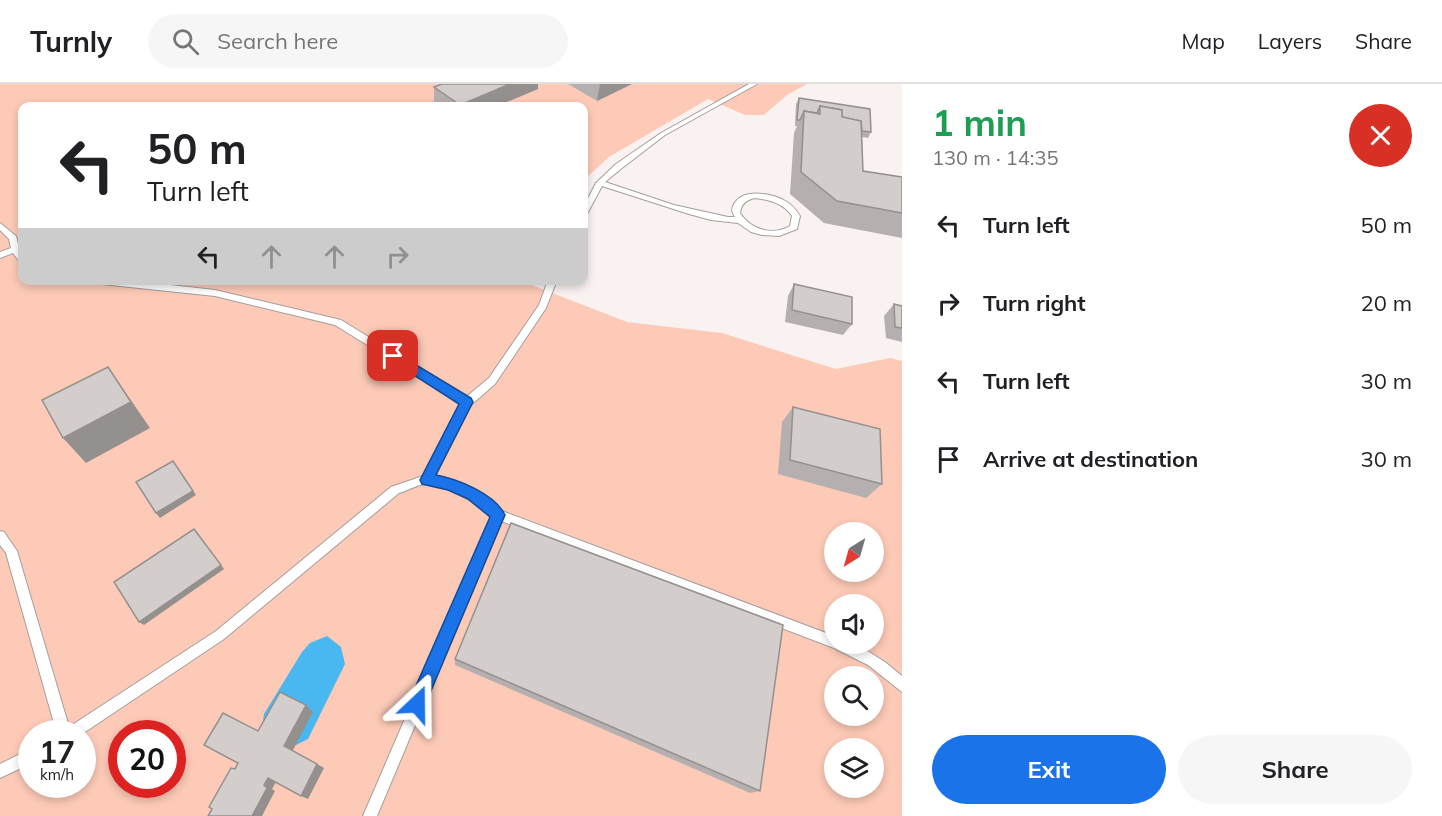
<!DOCTYPE html>
<meta charset="utf-8">
<style>
:root{--surface:#fff;--page:#f6f6f6;--text:#202124;--muted:#757577;--line:#e0e0e0;--accent:#1a73e8}
body{margin:0;font-family:Mulish,sans-serif;background:var(--page);color:var(--text);height:100vh;display:flex;flex-direction:column;font-size:22px;white-space:nowrap}
*{box-sizing:border-box;margin:0}
p{font-size:20px;color:var(--muted)}
.icon{flex:none;width:33px;height:33px;fill:none;stroke:currentColor;stroke-width:2;stroke-linecap:round;stroke-linejoin:round}
.map{position:relative;flex:1;overflow:hidden}
.sheet{display:flex;flex-direction:column;background:var(--surface);width:540px}
.sheet>*{flex:none}
.guide{position:absolute;left:18px;top:18px;width:570px;height:183px;border-radius:12px;box-shadow:0 3px 9px #0003;background:#fff;color:var(--text);overflow:hidden}
.needle{width:39px;rotate:217deg}
.controls{position:absolute;left:824px;top:438px;display:grid;gap:12px}
.controls a{display:grid;place-items:center;width:60px;height:60px;border-radius:50%;background:var(--surface);box-shadow:0 3px 9px #0003;font-size:30px}
.speed{position:absolute;left:18px;top:636px;display:flex;gap:12px;font-size:30px;font-weight:700;text-align:center}
.speed>*{display:grid;place-content:center;width:78px;height:78px;border-radius:50%;background:var(--surface);box-shadow:0 3px 9px #0003;line-height:1}
.speed small{font-size:15px;font-weight:400}
.speed .limit{border:9px solid #d22;background:#fff;color:#111}
.pin{position:absolute;display:grid;place-items:center;width:51px;height:51px;color:#fff;margin:-26px;border-radius:12px;box-shadow:0 3px 9px #0006}
.me{position:absolute;width:66px;margin:-33px;rotate:23deg;stroke-linejoin:round;filter:drop-shadow(0 0 4px #0008)}
.turn{display:flex;align-items:center;gap:21px;height:126px;padding:0 30px;font-size:27px}
.turn .icon{width:78px;height:78px;stroke-width:2.5}
.turn b{display:block;font-size:42px;line-height:51px}
.lanes{display:flex;align-items:center;height:57px;padding:0 30px;background:#0003;justify-content:center;gap:30px;direction:ltr}
.lanes .off{opacity:.35}
.round{display:grid;place-items:center;flex:none;width:63px;height:63px;border-radius:32px;background:var(--page)}
.overview{display:flex;align-items:center;justify-content:space-between;height:102px;padding:0 30px}
h1{font-size:36px;font-weight:700;line-height:45px;color:#1e9e55}
.primary-button{display:flex;gap:12px;margin-top:auto;padding:12px 30px}
.primary-button a{flex:1;height:69px;border-radius:36px;background:var(--accent);color:#fff;font-size:24px;font-weight:700;line-height:69px;text-align:center}
.primary-button a+a{background:var(--page);color:var(--text)}
ul{padding:0;list-style:none}
li{display:flex;align-items:center;gap:18px;height:78px;padding:0 30px}
li div{flex:1}
li b{display:block;font-size:22px}
li em{font-style:normal}
header{display:flex;align-items:center;gap:36px;box-sizing:border-box;height:84px;padding:0 30px;background:var(--surface);border-bottom:2px solid var(--line)}
header strong{font-size:28px}
nav{display:flex;gap:33px;margin-inline-start:auto;font-size:21px}
.search{width:420px;height:54px;background:var(--page);display:flex;align-items:center;gap:15px;box-sizing:border-box;padding:0 21px;border-radius:33px;color:var(--muted);font-size:22px}
main{display:flex;flex:1;min-height:0}
.map>svg:first-child{display:block}
</style>
<header>
<strong>Turnly</strong>
<div class="search"><svg class="icon" aria-label="search" viewBox="0 0 24 24"><circle cx="10" cy="10" r="6"/><path d="M15 15l6 6"/></svg>Search here</div>
<nav><a>Map</a><a>Layers</a><a>Share</a></nav>
</header>
<main>
<div class="map">
<svg width="902" height="732" viewBox="0 0 902 732">
<rect width="100%" height="100%" fill="#f9f2f0"/>
<path fill="#fdcab7" fill-rule="evenodd" d="M0,0H807L787,11L764,31H745L708,15L609,73L584,96V22H22V196L530,197L529,200L627,238L722,249L836,285L890,274L902,277V732H0ZM834,448H873V488H834ZM834,520H873V560H834ZM834,592H873V632H834ZM32,650H82V700H32ZM122,650H172V700H122ZM834,664H873V704H834Z"/>
<path fill="#4ab8f0" d="M327,552L341,563L345,580L308,655L294,662L262,644L264,630L302,568L310,559Z"/>
<g fill="none" stroke-linecap="round" stroke-linejoin="round">
<g stroke="#a49e9c" stroke-width="2">
<g id="service">
<path d="M749,0H757L665,51L622,84L605,98L674,121L728,133H735C732,128 731,126 734,120C744,103 774,110 787,118C793,122 796,126 800,132L797,145L779,152L762,151L751,148L738,139L711,136L689,130L602,102L587,130H584V122L596,99L616,80L661,49ZM755,114C770,116 783,119 792,132L790,142C773,152 751,146 740,129C741,120 746,116 755,114Z"/>
<path d="M0,139L16,152L18,160L22,159V165L20,166L22,169V178L19,177L13,169L0,174V168L11,164L9,155L0,146Z"/>
<path d="M88,196H125L215,206L341,236L466,313L489,294L539,221L548,196H557L546,224L495,300L471,321L434,392L469,405L502,427L834,552V560H853L861,563L885,578L902,592V608L868,581L834,564L501,437L377,732H363L492,433C478,421 445,398 427,400C418,400 407,407 399,409L224,555L82,650H57L6,469L0,461V447L4,448L17,467L69,643L216,547L391,403L423,392L461,319L335,241L215,212L92,199Z"/>
<path d="M32,664V679L0,694V680Z"/>
</g>
</g>
<use href="#service" fill="#fff" fill-rule="evenodd"/>
</g>
<g fill="#b5b0af">
<path d="M568,0H632L597,17Z"/>
<path d="M434,3L538,5L497,22H437L434,21Z"/>
<path d="M799,14L871,48L868,54L862,53L863,87L902,93V154L824,139L790,110L794,49L797,42H795L796,20Z"/>
<path d="M794,200L852,240L843,251L785,238L788,212Z"/>
<path d="M894,220L902,222V258L886,254L884,232Z"/>
<path d="M793,323L882,400L866,414L778,390L782,338Z"/>
<path d="M455,575L760,707L750,709L455,581Z"/>
</g>
<g fill="#94908e">
<path d="M510,0H538V5L497,22H460V21Z"/>
<path d="M600,0H632L597,17Z"/>
<path d="M108,283L150,344L86,379L63,354Z"/>
<path d="M173,377L196,411L160,434L156,429Z"/>
<path d="M194,445L224,485L144,541L139,538Z"/>
<path d="M306,621L313,628L292,668L284,662Z"/>
<path d="M317,680L324,684L308,715L301,712Z"/>
<path d="M268,694L276,698L272,705L275,707L262,732H252L264,701Z"/>
</g>
<g fill="#d3cdcb" stroke="#94908e" stroke-width="1.5">
<path d="M442,0H510L460,21L434,3Z"/>
<path d="M799,14L870,25L871,48L862,47L861,37L842,33V26L820,22L817,29L804,27L800,36H797Z"/>
<path d="M345,20L349,22H340Z"/>
<path d="M820,22L842,26V33L861,37L863,87L902,93V129L837,117L801,88L804,27L820,30Z"/>
<path d="M794,200L852,213V240L792,226Z"/>
<path d="M894,220L902,222V244L895,243Z"/>
<path d="M108,283L131,318L63,354L42,316Z"/>
<path d="M793,323L880,345L882,400L790,376Z"/>
<path d="M173,377L193,407L156,429L136,398Z"/>
<path d="M511,439L783,541L760,707L455,575Z"/>
<path d="M194,445L221,481L139,538L114,498Z"/>
<path d="M280,608L306,621L284,662L317,680L301,712L268,694L264,701L267,704L252,732H208L212,725L209,723L231,684L235,685L238,679L204,661L223,629L258,647Z"/>
</g>
<path fill="#1a73e8" stroke="#114b97" stroke-width="1.5" d="M393,267L471,314L473,318L436,391C458,395 495,410 505,431L423,626L417,628L411,626L408,620L490,433L468,415L448,406L422,400L420,396L459,320L389,275V269Z"/>
</svg>
<div class="controls">
<a><svg class="needle" viewBox="-14 -14 28 28"><path d="M0-13l5 13h-10z" fill="#e53935"/><path d="M0 13l5-13h-10z" fill="#757577"/></svg></a>
<a><svg class="icon" aria-label="sound" viewBox="0 0 24 24"><path d="M4 9h4l5-4v14l-5-4H4zM17 9q2 3 0 6"/></svg></a>
<a><svg class="icon" aria-label="search" viewBox="0 0 24 24"><circle cx="10" cy="10" r="6"/><path d="M15 15l6 6"/></svg></a>
<a><svg class="icon" aria-label="layers" viewBox="0 0 24 24"><path d="M12 4l9 5-9 5-9-5zM3 14l9 5 9-5"/></svg></a>
</div>
<div class="speed"><div>17<small>km/h</small></div><div class="limit">20</div></div>
<div class="pin" style="left:393px;top:272px;background:#d93025"><svg class="icon" aria-label="arrive" viewBox="0 0 24 24"><path d="M6 21V4h12l-3 4 3 4H6"/></svg></div>
<svg class="me" style="left:417px;top:620px" viewBox="-20 -20 40 40"><path d="M0-17L14 15 0 8-14 15z" fill="#1a73e8" stroke="#fff" stroke-width="4"/></svg>
<div class="guide">
<div class="turn"><svg class="icon" aria-label="left" viewBox="0 0 24 24"><path d="M17 20v-9H6M10 6l-5 5 5 5"/></svg><div><b>50 m</b>Turn left</div></div>
<div class="lanes"><svg class="icon" aria-label="left" viewBox="0 0 24 24"><path d="M17 20v-9H6M10 6l-5 5 5 5"/></svg><svg class="icon off" aria-label="ahead" viewBox="0 0 24 24"><path d="M12 20V5M6 11l6-6 6 6"/></svg><svg class="icon off" aria-label="ahead" viewBox="0 0 24 24"><path d="M12 20V5M6 11l6-6 6 6"/></svg><svg class="icon off" aria-label="right" viewBox="0 0 24 24"><path d="M7 20v-9h11M14 6l5 5-5 5"/></svg></div>
</div>
</div>
<section class="sheet">
<div class="overview"><div><h1>1 min</h1><p>130 m · 14:35</p></div><a class="round" style="background:#d93025;color:#fff"><svg class="icon" aria-label="close" viewBox="0 0 24 24"><path d="M6 6l12 12M18 6L6 18"/></svg></a></div>
<ul>
<li><svg class="icon" aria-label="left" viewBox="0 0 24 24"><path d="M17 20v-9H6M10 6l-5 5 5 5"/></svg><div><b>Turn left</b></div><em>50 m</em></li>
<li><svg class="icon" aria-label="right" viewBox="0 0 24 24"><path d="M7 20v-9h11M14 6l5 5-5 5"/></svg><div><b>Turn right</b></div><em>20 m</em></li>
<li><svg class="icon" aria-label="left" viewBox="0 0 24 24"><path d="M17 20v-9H6M10 6l-5 5 5 5"/></svg><div><b>Turn left</b></div><em>30 m</em></li>
<li><svg class="icon" aria-label="arrive" viewBox="0 0 24 24"><path d="M6 21V4h12l-3 4 3 4H6"/></svg><div><b>Arrive at destination</b></div><em>30 m</em></li>
</ul>
<div class="primary-button"><a>Exit</a><a>Share</a></div>
</section>
</main>
